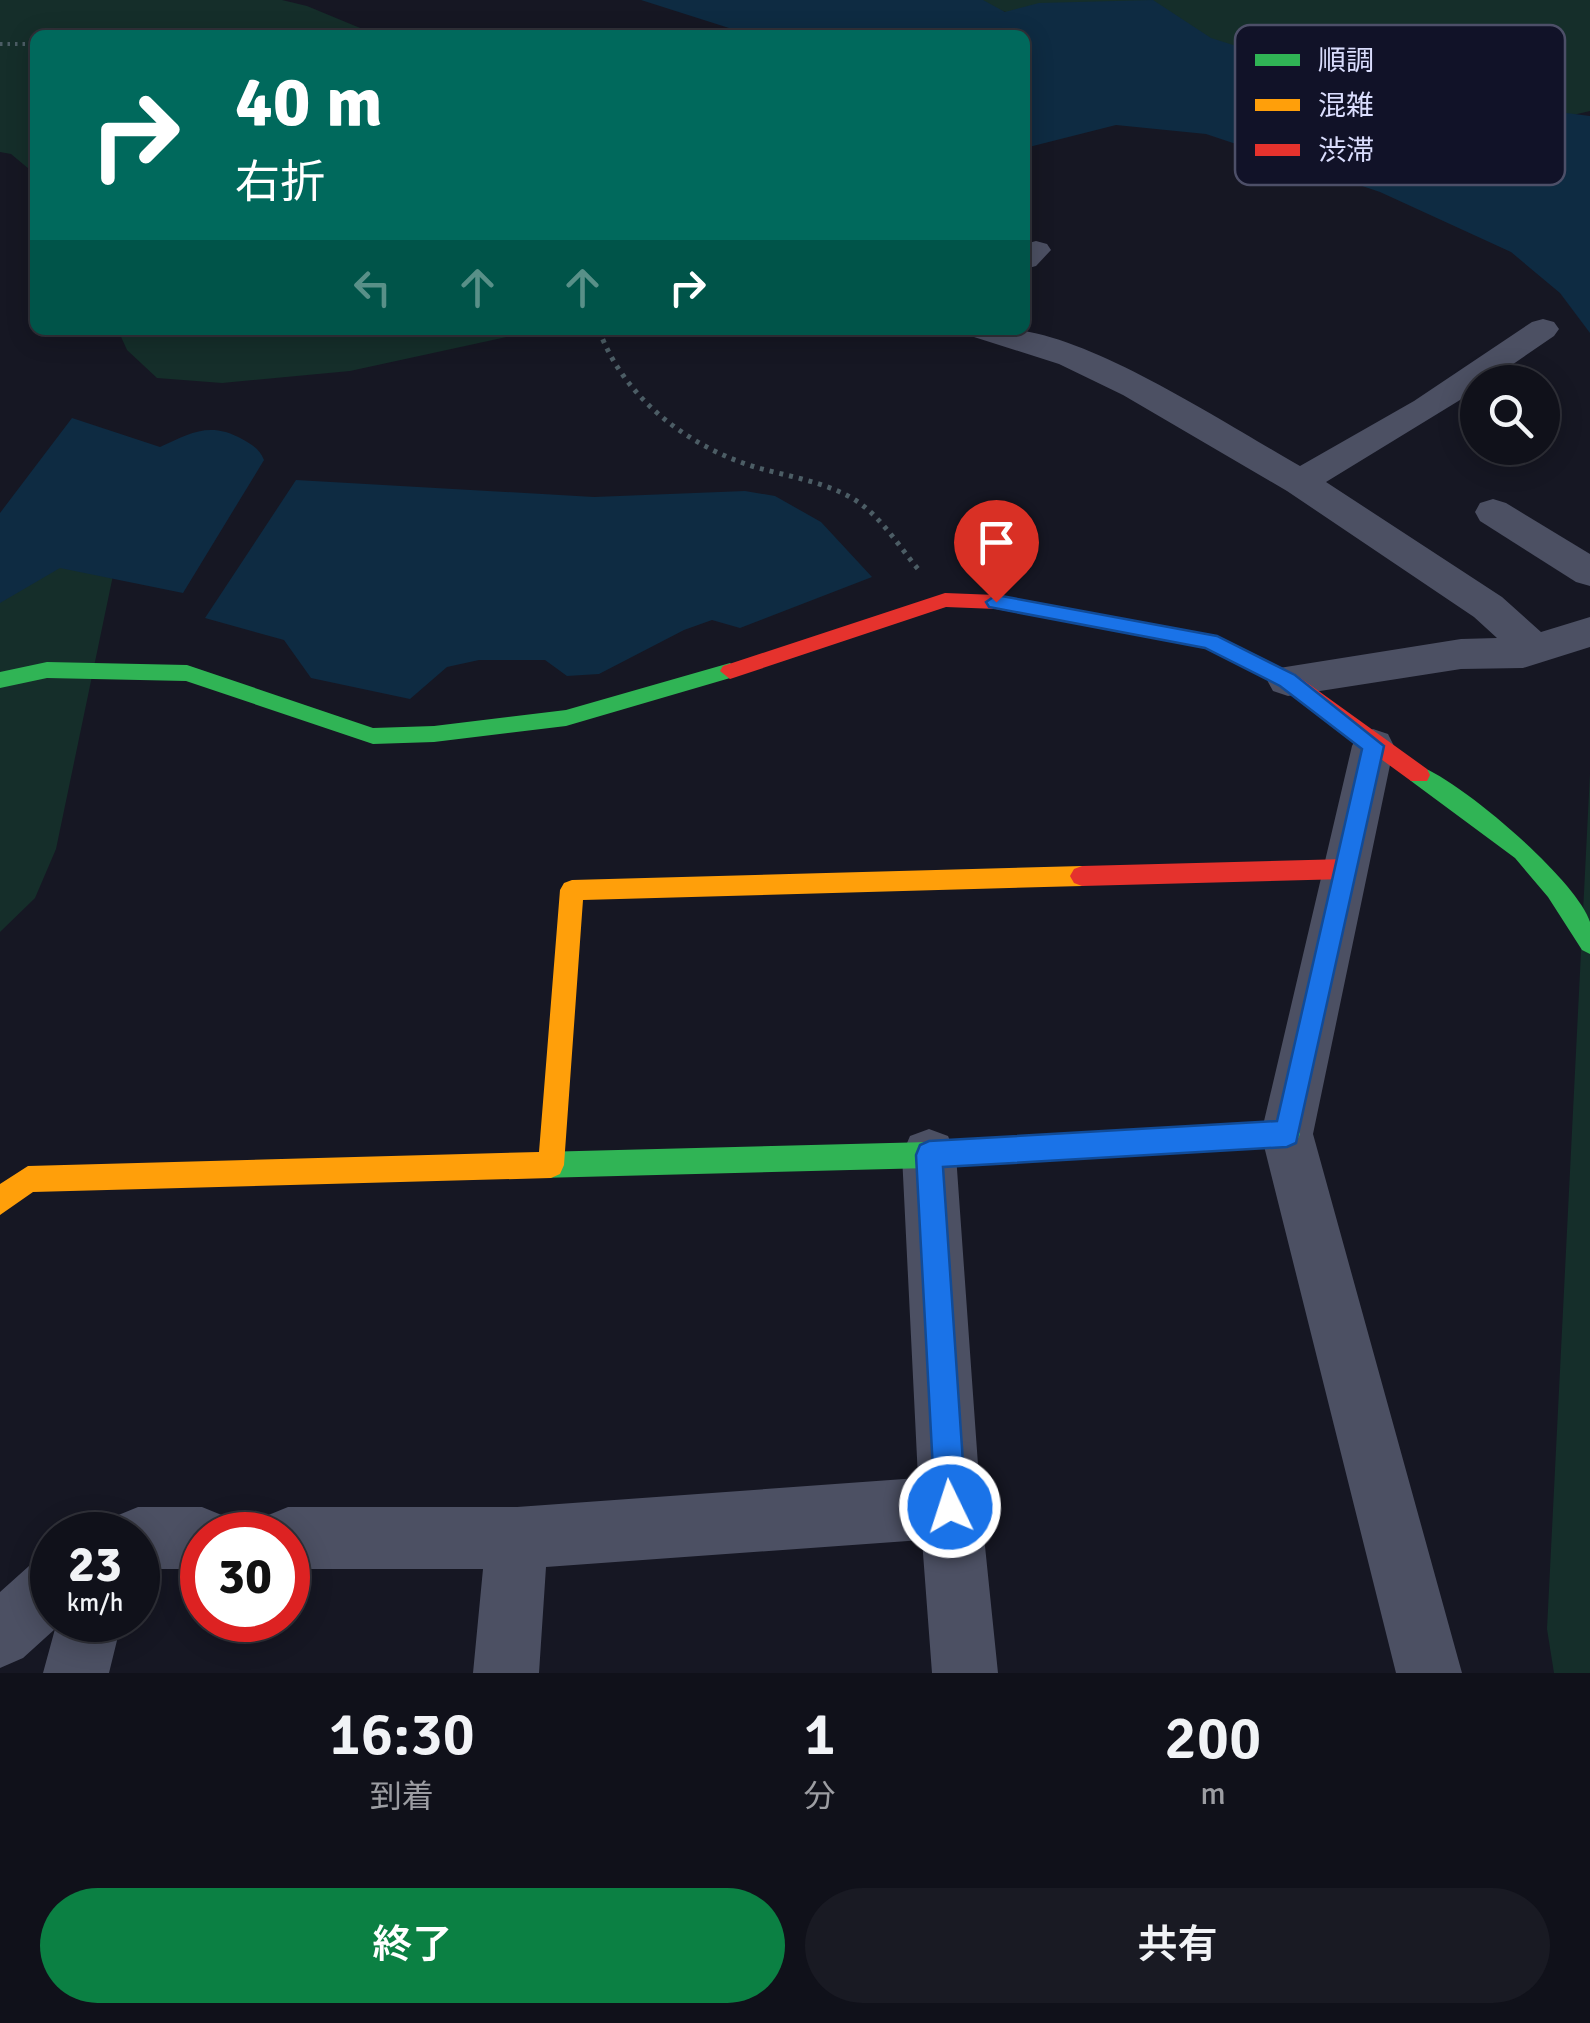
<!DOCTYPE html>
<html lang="ja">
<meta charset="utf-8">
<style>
:root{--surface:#10111a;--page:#191a23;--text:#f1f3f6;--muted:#9c9da2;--line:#303139;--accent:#0b8043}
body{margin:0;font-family:Signika,"Noto Sans JP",sans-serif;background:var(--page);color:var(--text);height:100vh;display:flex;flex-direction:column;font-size:38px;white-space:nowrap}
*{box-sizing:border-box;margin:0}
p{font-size:32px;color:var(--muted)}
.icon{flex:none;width:55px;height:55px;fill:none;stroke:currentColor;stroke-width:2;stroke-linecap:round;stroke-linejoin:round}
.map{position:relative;height:1673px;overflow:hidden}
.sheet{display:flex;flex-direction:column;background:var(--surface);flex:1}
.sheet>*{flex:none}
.banner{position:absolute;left:30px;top:30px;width:1000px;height:305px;border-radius:15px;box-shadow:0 5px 25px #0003,0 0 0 2px var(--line);background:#00695c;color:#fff;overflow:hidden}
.tools{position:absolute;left:1460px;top:365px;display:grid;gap:20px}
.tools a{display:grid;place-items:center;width:100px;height:100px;border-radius:50%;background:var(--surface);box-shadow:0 5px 25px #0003,0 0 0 2px var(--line);font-size:50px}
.speed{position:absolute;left:30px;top:1512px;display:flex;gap:20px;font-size:50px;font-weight:700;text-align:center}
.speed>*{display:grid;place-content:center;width:130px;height:130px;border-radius:50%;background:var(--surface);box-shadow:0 5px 25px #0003,0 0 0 2px var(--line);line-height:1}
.speed small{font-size:25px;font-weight:400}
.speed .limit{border:15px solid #d22;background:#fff;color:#111}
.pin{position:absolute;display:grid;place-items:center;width:85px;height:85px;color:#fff;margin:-102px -42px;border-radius:50% 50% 50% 0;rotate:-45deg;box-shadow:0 0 10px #0007}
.pin .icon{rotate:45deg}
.me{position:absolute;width:110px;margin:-55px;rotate:356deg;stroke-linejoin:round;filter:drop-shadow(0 0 8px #0008)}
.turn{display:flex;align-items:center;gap:35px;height:210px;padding:0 40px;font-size:45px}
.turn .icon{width:130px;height:130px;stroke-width:2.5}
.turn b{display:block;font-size:70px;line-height:85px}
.lanes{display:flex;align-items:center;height:95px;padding:0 40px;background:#0003;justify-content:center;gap:50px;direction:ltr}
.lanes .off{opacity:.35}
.eta{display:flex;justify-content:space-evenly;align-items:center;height:170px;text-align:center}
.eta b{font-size:60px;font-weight:600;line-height:70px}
.action{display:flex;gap:20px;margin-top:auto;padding:20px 40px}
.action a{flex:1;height:115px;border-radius:60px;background:var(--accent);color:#fff;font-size:40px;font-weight:600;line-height:115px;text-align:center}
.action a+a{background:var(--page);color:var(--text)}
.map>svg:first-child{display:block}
</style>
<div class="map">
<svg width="1590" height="1673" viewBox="0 0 1590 1673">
<rect width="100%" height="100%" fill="#161723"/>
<g fill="#152e2a">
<path d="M0,0H282L307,6L377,35H35V174L11,154L0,152Z"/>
<path d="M965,0H1590V111L1573,115L1499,105L1044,23Z"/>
<path d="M118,330H539L350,371L222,383L157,378L127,350Z"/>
<path d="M0,530L121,537L56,849L35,898L0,932Z"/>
<path d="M1590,773V1673H1554L1547,1629Z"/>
</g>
<g fill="#0e2b42">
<path d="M641,0H983L1005,12L1039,3L1153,0L1211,38L1366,87L1590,116V333L1560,293L1511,252L1380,192L1206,134L1116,125L1025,148V35H751Z"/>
<path d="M72,418L160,447C190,433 210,421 242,439C252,445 259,448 264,460L183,593L60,568L0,603V513Z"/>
<path d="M296,480L594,497L745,491L775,496L821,522L872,577L740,628L712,620L684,630L599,674L567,676L545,660H479L447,667L410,699L311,678L284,640L205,618Z"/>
</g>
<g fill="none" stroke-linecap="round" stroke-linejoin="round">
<path stroke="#4c5d65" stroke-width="4" stroke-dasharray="2.5 5" stroke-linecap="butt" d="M0,44H35"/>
<path stroke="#4c5d65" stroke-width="5" stroke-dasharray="4 6" stroke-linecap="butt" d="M599,330C624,398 687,446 755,467C786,476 821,481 850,497C879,513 897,544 918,569"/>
<g fill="#4c5063" fill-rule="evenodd">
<path d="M1036,241L1047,244L1051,250L1036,266L1025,269V244Z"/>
<path d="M1543,319L1554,322L1559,329L1554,336L1487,382H1478V389L1326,482L1502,597L1541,632L1590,617V647L1523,668L1461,669L1288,696L1273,691L1267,680L1273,669L1461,639L1497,638L1474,617L1287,491L1123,395L1059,364L974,337L969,330C984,330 1000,329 1015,330C1094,337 1229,426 1300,466L1414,401L1532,322Z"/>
<path d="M1493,499L1506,503L1590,554V586L1576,582L1480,521L1475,512L1480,503Z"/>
<path d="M1373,729L1388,734L1394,746L1313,1134L1462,1673H1396L1261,1134L1352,746L1358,734Z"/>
<path d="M929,1129L948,1136L956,1155L981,1507L998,1673H932L922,1540L546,1567L539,1673H473L483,1569H288V1535H258L266,1516L288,1507H517L918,1478L902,1155L910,1136Z"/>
<path d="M138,1507H202L224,1516L232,1535H202V1569H138V1535H108L116,1516Z"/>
<path d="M52,1557V1620H122L109,1673H43L55,1629L23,1658L0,1668V1592L29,1566Z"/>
</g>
<g fill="#30b455" fill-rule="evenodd">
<path d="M47,662L187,665L373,728L434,726L566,710L730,663L740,671L737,676L566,726L434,742L373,744L186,681L47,678L0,688V672Z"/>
<path d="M1419,766C1460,780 1577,880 1590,922C1590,931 1590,945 1590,954L1582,950L1548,897L1515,858L1411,781L1408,775L1411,769Z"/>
<path d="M1287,1121L1296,1125L1300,1134L1296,1143L1287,1147L929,1168L540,1178L531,1174L527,1165L531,1156L540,1152L929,1142Z"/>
</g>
<path fill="#ff9f0a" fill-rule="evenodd" d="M1082,866L1090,869L1094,876L1090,883L1082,886L583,900L564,1165L560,1174L551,1178L33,1192L0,1215V1184L28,1166L539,1152L560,890L564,883L572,880Z"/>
<g fill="#e5322d" fill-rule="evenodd">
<path d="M945,593L996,595L1216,636L1295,674L1427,769L1430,775L1427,781H1411L1281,686L1205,648L996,609L946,607L730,679L720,671L723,666Z"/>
<path d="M1346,859L1354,862L1357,869L1354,876L1346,879L1082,886L1074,883L1070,876L1074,869L1082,866Z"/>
</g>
</g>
<path fill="#1a73e8" stroke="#114b97" stroke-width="2.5" d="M996,595L1217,636L1295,675L1384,746L1296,1143L1287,1147L943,1167L966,1507L961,1518L950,1523L939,1518L935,1507L916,1155L920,1145L929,1141L1277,1121L1362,749L1280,686L1205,648L989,607L986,602Z"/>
<rect x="1235" y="25" width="330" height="160" rx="15" fill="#111228" stroke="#4d4f68" stroke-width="2.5"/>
<rect x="1255" y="54" width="45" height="12" fill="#30b455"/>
<rect x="1255" y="99" width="45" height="12" fill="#ff9f0a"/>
<rect x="1255" y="144" width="45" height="12" fill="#e5322d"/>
<g font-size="28" fill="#daddfd">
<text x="1318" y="70">順調</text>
<text x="1318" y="115">混雑</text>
<text x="1318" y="160">渋滞</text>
</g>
</svg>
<div class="tools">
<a><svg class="icon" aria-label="search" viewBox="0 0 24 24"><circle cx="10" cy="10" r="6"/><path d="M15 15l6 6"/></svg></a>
</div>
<div class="speed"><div>23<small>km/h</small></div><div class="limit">30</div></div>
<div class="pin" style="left:996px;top:602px;background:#d93025"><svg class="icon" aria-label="arrive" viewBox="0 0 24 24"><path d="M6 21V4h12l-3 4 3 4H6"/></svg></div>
<svg class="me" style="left:950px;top:1507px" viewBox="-20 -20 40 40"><circle r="17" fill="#1a73e8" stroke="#fff" stroke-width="3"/><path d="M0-11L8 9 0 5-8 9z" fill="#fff"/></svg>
<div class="banner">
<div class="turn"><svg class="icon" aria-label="right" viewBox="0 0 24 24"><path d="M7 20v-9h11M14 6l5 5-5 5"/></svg><div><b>40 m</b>右折</div></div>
<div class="lanes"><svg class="icon off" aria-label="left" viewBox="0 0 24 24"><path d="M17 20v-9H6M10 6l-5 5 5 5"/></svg><svg class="icon off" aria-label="ahead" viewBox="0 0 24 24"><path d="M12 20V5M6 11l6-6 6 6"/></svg><svg class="icon off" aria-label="ahead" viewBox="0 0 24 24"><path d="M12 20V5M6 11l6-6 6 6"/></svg><svg class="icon" aria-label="right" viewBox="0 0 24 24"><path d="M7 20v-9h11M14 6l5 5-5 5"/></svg></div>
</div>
</div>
<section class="sheet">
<div class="eta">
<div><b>16:30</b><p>到着</p></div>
<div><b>1</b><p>分</p></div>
<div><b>200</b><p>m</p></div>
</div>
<div class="action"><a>終了</a><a>共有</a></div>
</section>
